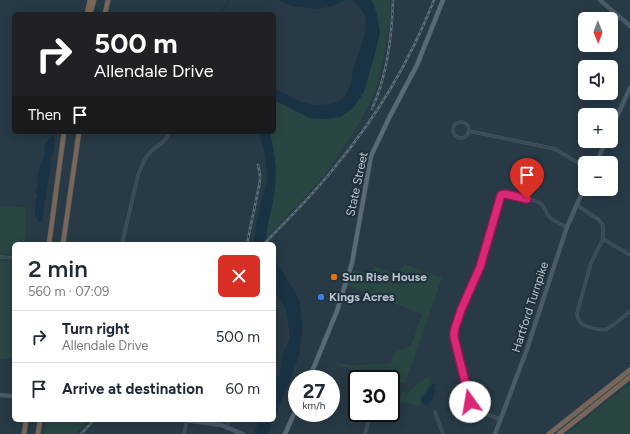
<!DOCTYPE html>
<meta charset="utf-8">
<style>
:root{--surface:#fff;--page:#f2f2f3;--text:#1f2937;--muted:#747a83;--line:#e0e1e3}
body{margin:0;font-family:Figtree,sans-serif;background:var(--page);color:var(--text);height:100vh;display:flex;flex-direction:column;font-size:15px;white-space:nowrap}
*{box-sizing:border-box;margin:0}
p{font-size:13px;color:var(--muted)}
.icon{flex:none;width:22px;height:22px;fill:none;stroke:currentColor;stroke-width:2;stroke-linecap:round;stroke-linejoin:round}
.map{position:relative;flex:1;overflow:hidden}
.side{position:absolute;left:12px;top:242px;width:264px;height:180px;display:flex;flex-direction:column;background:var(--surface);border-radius:6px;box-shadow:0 2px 10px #0003}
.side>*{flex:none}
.hud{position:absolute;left:12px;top:12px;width:264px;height:122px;border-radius:6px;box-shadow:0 2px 10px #0003;background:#202124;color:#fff;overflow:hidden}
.needle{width:26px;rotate:179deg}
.tools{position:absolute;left:578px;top:12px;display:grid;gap:8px}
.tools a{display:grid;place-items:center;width:40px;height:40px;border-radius:6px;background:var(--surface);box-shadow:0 2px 10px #0003;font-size:20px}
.speed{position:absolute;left:288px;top:370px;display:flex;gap:8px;font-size:20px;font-weight:700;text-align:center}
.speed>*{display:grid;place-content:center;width:52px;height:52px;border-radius:50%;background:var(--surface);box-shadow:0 2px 10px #0003;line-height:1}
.speed small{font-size:10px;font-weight:400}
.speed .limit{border:2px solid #111;border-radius:6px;background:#fff;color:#111}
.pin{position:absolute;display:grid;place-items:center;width:34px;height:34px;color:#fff;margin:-41px -17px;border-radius:50% 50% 50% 0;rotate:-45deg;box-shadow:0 0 4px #0007}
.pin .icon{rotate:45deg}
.me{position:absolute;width:44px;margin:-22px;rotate:347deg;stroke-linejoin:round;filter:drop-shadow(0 0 3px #0008)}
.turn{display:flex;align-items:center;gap:14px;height:84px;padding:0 16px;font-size:18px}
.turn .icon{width:52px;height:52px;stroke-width:2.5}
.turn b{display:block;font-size:28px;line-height:34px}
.then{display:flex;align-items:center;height:38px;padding:0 16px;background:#0003;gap:8px;font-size:15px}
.round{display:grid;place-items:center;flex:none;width:42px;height:42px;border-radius:6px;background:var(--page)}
.summary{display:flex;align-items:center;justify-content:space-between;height:68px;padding:0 16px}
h1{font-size:24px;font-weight:600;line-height:30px}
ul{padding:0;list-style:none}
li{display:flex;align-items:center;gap:12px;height:52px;padding:0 16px;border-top:1px solid var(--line)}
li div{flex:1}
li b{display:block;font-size:15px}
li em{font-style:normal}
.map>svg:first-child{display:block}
</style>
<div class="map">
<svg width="630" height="434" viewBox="0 0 630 434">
<rect width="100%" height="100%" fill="#273a45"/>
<g fill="#294643">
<path d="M371,0H390V17L385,50L375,93L363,116L347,142L325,175L266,239C268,219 274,201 276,181C277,164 273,148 270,132H274V100L310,118L326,119L340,117L353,108L364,92L376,49L380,33L374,5Z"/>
<path d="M0,206L26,207L25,244H14V255L0,254Z"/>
<path d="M0,260L14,261V359H0Z"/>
<path d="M404,264L442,278L405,384L391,380V379H388L336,365L337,362L350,365L386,364L391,363L395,352L411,346L422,314L348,286L353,270L371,274L374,266L399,275Z"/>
<path d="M429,375L431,383L420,399L421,406L399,402L402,391L407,393Z"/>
<path d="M630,383V434H566L629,384Z"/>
<path d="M46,420H89L75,434H44Z"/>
</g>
<g fill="#193344">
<path d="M278,0H345L332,6L318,9L292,6Z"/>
<path d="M352,0H371L374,5L377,15L380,33L376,49L364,92L353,108L340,117L326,119L310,118L274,100V90C283,90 288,96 296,100C304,103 311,105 320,105C328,105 340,102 345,96C351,88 352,76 354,66C359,51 367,35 366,19C365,13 358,6 354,1Z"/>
<path d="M259,132H270C273,148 277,165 275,182C275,190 273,199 272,207C269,219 264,232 268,244H253L259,209L266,187L267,175L265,154Z"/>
<path d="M52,135H53L55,139L53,155L50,158L51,162L42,221L40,222C33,218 35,207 36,199L38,197L36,193L38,183L37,177L40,165L44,157L45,144Z"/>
<path d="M274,257L291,286L299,299L302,320V332L299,356L274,419V382L280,374L283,354L289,340V330L286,310L274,289Z"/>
<path d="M433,383H434L436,386L433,388L435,391L433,399L430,401L428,406L424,404L421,402V400Z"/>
<path d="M259,420H273L268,434H254Z"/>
</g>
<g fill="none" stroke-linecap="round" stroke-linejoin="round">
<path stroke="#193344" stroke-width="1" d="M219,14L227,4L228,0"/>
<g stroke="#485761" stroke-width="3.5">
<g id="street">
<circle cx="461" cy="130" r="8"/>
<path d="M469,131L555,149L585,167"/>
<path d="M577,205L598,219L603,225V239L591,263L577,313C577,316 578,319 580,322C584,327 601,331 607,329C611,327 626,315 630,311"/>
<path d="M603,239L630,255"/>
<path d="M122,244L138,175L144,161L150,152L163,142L170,132"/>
<path d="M0,257L14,258"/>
<path d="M435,412L443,434"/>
<path d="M500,419L477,411L473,408L470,402L454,333L461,310L480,267L501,195C508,193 534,199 541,204C545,207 545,211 548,215C552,221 560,224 567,227"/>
<path d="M227,427L228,420"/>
<path d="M184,434L187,420"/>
<path d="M365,434L371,413"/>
</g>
</g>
<g stroke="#485761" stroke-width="4.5">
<g id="secondary">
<path d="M600,0L630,26"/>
<path d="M611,130L630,88"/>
<path d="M596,163L606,141"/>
<path d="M0,395L14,396"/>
<path d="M184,420L221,425L243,434"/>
<path d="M495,434L526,352L567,227L585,186"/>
</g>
</g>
<g stroke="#485761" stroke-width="5">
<g id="primary">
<path d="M309,379L337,311L346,282L352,263L371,156L390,116L417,65L443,0"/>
<path d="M285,434L297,407"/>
</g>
</g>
<g stroke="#46555f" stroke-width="5.5">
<g id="highway">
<path d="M87,14L90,0"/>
<path d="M90,14L94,0"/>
<path d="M105,14L108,0"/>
<path d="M49,244L64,132"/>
<path d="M63,244L79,132"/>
<path d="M24,434L26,420"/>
<path d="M38,434L40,420"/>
<path d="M549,434L630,370"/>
<path d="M559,434L630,377"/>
</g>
</g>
<use href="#street" stroke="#3b4b54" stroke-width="2.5"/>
<use href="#secondary" stroke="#495b67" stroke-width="3.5"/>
<use href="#primary" stroke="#5a6a74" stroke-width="4"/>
<use href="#highway" stroke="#7a6658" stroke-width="4.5"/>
<g stroke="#5e707b" stroke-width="2.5">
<g id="rail">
<path d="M372,109C387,76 392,37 393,0"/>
<path d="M247,244L248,239L260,181V175L258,165"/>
<path d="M264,244C288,219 313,195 334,168C376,118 410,61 434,0"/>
<path d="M81,434L94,420"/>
</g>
</g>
<use href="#rail" stroke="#20303a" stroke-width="1" stroke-dasharray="3" stroke-linecap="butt"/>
</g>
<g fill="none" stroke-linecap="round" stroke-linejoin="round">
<g stroke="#8e194d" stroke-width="10">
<path id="route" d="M470,402L454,337V333L455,328L461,310L480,267L501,195L505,194L527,199"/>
</g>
<use href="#route" stroke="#db2777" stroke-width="7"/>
</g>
<circle fill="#e8710a" stroke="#20303a" stroke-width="1.5" cx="334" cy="277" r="4"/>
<circle fill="#3f7fe0" stroke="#20303a" stroke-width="1.5" cx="321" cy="297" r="4"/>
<g text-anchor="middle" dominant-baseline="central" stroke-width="4" stroke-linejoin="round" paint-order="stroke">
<g font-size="12" fill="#b9c5ce" stroke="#20303a">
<text transform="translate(357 184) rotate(-78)">State Street</text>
<text transform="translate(530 307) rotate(-72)">Hartford Turnpike</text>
</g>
<g font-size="12" font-weight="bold" fill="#b9c5ce" stroke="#20303a" text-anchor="start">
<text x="342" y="277">Sun Rise House</text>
<text x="329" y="297">Kings Acres</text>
</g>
</g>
</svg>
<div class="tools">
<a><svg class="needle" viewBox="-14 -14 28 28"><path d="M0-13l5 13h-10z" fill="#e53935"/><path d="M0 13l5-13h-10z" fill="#747a83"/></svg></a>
<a><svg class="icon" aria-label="sound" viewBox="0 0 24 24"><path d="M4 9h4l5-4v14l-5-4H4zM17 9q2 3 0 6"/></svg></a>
<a>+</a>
<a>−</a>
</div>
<div class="speed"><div>27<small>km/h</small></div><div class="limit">30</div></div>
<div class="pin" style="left:527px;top:199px;background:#d93025"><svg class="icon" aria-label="arrive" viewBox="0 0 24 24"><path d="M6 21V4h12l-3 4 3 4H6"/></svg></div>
<svg class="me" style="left:470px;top:402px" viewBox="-20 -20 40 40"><circle r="19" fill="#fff"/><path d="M0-13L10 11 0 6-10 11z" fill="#db2777"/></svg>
<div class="hud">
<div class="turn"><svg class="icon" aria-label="right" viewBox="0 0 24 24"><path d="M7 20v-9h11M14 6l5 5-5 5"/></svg><div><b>500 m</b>Allendale Drive</div></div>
<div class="then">Then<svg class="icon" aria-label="arrive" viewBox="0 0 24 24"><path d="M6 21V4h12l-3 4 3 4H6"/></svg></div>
</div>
<section class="side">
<div class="summary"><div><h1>2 min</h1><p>560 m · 07:09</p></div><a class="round" style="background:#d93025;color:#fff"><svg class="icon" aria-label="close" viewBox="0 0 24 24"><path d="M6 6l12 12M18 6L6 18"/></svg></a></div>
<ul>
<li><svg class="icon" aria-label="right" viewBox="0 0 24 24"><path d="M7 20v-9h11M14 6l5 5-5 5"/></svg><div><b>Turn right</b><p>Allendale Drive</p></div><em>500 m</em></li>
<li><svg class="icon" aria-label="arrive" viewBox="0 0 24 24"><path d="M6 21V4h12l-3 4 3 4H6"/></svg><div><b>Arrive at destination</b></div><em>60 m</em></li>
</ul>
</section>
</div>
